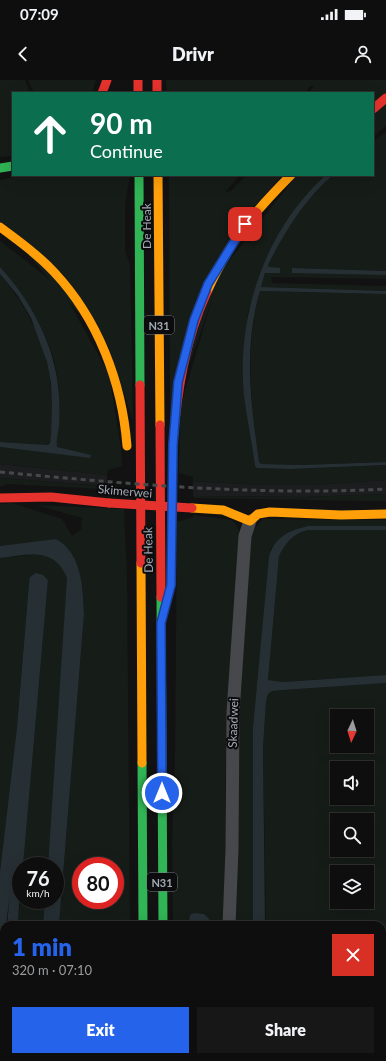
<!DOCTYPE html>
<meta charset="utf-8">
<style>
:root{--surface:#0e0e0e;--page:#171717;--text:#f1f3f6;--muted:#9b9c9e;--line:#2e2e2e;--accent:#2563eb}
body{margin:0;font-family:Lato,sans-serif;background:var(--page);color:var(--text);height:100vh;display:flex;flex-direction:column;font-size:15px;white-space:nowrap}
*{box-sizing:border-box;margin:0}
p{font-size:13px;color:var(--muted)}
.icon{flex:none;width:22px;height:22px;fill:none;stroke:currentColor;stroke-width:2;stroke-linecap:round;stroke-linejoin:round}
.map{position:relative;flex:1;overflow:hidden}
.sheet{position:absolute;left:0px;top:841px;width:386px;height:140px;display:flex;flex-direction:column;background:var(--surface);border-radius:12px 12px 0 0;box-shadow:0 4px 16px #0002,0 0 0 1px var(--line)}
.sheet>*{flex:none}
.top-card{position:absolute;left:12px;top:12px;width:362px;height:84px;border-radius:0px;box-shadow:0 4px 16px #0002,0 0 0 1px var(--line);background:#0b6e4f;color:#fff;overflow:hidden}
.needle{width:26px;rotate:184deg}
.tools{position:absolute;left:330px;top:629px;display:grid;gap:8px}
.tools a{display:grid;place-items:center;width:44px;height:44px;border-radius:0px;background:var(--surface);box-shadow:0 4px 16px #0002,0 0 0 1px var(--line);font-size:20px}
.speed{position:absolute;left:12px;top:777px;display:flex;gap:8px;font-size:20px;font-weight:700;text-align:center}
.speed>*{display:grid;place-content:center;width:52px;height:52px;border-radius:50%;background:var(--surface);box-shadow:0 4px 16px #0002,0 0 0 1px var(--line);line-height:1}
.speed small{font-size:10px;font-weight:400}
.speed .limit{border:6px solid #d22;background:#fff;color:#111}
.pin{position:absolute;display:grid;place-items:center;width:34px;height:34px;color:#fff;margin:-17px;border-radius:8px;box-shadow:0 2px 6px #0006}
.me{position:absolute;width:44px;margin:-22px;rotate:0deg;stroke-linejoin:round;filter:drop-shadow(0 0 3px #0008)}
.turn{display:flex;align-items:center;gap:14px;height:84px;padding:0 12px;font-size:18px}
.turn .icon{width:52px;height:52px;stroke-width:2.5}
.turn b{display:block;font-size:28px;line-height:34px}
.round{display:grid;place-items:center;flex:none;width:42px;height:42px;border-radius:0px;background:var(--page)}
.summary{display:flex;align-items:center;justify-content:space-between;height:68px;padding:0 12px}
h1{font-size:24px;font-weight:800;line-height:30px;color:var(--accent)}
.primary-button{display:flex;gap:8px;margin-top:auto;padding:8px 12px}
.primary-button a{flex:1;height:46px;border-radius:0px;background:var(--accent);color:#fff;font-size:16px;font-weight:800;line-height:46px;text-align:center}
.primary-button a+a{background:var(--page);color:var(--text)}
.status{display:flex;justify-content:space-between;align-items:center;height:28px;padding:0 20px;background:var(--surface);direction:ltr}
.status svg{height:11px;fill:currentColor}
header{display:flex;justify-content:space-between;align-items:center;height:52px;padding:0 12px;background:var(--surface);font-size:18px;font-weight:800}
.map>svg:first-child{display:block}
</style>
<div class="status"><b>07:09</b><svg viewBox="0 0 49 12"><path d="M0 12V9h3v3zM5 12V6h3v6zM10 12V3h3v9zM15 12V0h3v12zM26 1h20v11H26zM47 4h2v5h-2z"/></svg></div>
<header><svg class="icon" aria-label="back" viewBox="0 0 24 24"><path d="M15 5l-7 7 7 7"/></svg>Drivr<svg class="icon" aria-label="person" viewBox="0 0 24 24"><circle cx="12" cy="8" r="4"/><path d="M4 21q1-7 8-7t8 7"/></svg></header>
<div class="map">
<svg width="386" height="981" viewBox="0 0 386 981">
<rect width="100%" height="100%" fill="#121212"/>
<g fill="#1c1d1f">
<path d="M0,384L107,395V406L0,398Z"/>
<path d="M386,400V414L305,417L193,416V401L260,405H312Z"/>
</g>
<g fill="#161c17" fill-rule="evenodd">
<path d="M0,0H25L30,13H13L12,76L0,77Z"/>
<path d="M28,0H96L92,13H34Z"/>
<path d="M166,0H386V13L373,23V13H308L314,7L310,6L305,13H167Z"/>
<path d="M386,24V46L373,56V34Z"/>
<path d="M386,52V191L292,188V192L386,195V199L271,197L272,203L386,206V211L261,207L265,194L268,192L269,187L268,185L287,149L303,125L333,95H373V62Z"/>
<path d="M24,95H130L125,125V171L130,184L133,341L109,268L0,142V100Z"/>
<path d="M169,95H240L225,112L231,111L246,95H283L239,144L170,338Z"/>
<path d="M297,95H326L300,122L283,147L260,195L248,232L244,316L255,386L257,388L290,389L386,385V400L312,405H260L193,401V397L179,393L180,328L220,192Z"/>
<path d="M0,161L61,208L109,294L121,368L122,386L108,390L107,395L0,384V367L84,377L57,367C56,350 59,332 59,315C58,266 31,223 0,187Z"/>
<path d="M0,194C36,239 54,280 52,339C52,347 53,359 48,365L0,362Z"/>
<path d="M260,211L386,214V382L302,385L261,384L259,382C251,322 244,270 260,211Z"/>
<path d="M0,398L102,406V409L8,404L0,407Z"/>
<path d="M386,414V421H364L194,418V416L305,417Z"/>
<path d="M12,423L62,439L72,456L81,450L82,438L36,425L124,429L127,496L130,845H59L84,534C83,508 82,473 56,460L0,466V424ZM81,786H115V820H81Z"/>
<path d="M193,435L232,440L237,446L240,453L227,649L225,709L226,761L223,845H209V839L189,838L188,845H173L172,763L175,675L177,442L193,437Z"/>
<path d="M263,439L386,440V446H308L300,448L271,468L253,647V845H235L238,756L236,673L251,455L253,450Z"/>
<path d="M308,450H386V595L283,602L268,600L279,475C285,463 294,453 308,450Z"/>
<path d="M29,475C53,474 65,480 68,505L48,786H23L48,500L29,503L17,647L0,792V478Z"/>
<path d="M386,603V981H267V977H382V845H266L263,668L266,621L268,614L272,611L283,610ZM337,636H367V666H337ZM337,688H367V718H337ZM337,740H367V770H337ZM337,792H367V822H337Z"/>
<path d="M21,810V820H45L43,845H18Z"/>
<path d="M49,977H135L136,981H49Z"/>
</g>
<g fill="#252f34">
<path d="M326,95H333C304,120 285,151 268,185L269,187L280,188V193H265L261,207L386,211V214L260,211C243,269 251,323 259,382L261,384L302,385L386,382V385L290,389L257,388L255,386C252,363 247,340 244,316C236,237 265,149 326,95Z"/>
<path d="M0,187C32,222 56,267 59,315C59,325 60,336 59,346C58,353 56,360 57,367L87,374L91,375L90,378L0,367V362L48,365L50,363L51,355L52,327L51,303L47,282L31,238L18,216L0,194Z"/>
<path d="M292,188L386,191V195L292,193Z"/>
<path d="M308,446H386V450H308C294,453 285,463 279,476L268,600L283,602L386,595V603L283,610L272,611L268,614L266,621L263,668L265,845H253V647L269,477C274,457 290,450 308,446Z"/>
<path d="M56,459C82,473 83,508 84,534L59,845H43L45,820H55V786H48L67,498C54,466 28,475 0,478V466Z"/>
<path d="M36,493L43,495L48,500L23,786H21L18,845H7L10,814L6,845H4L0,899V792L17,647L29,503L30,497Z"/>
<path d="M194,833L204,834L209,839V845H188L190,835Z"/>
<path d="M4,879V977H7L6,981H0V922Z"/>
</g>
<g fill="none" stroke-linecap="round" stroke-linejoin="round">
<g stroke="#46484b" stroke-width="13">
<path d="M229,845L232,769L233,632L245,456L250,441"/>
<path d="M214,981L215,977"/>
</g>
<g stroke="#30b455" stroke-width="9">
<path d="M0,88L13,86"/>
<path d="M139,95L140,305"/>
<path d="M161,517L163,845"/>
<path d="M142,683L143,845"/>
</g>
<g stroke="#ff9f0a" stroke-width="9">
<path d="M158,95L160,345"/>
<path d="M0,147C19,161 38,175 54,192C98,239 122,302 127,366"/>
<path d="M207,212C229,162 253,133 291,95"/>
<path d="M192,428L223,430L250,441L258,434L270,432L341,435L386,434"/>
<path d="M141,483L142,683"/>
<path d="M144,977V981"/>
<path d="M163,977V981"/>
</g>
<g stroke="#e5322d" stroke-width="9">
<path d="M138,0V13"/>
<path d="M157,0V13"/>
<path d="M102,13L107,0"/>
<path d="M373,29L386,18"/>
<path d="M140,305L141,483"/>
<path d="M160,345L161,517"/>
<path d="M173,364C177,312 185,260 207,212"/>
<path d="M0,418L51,417L109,423"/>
</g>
<path stroke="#46484a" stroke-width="3" stroke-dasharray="5 4" stroke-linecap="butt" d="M0,392C128,404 257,416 386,409"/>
<path stroke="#e5322d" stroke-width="9" d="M109,423L192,428"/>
</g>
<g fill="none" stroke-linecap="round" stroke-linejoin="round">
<g stroke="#184099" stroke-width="10">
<path id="route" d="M162,713L161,543L171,505L173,365L178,302L194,240L208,204L245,144"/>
</g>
<use href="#route" stroke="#2563eb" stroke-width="7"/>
</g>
<g text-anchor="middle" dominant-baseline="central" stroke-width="4" stroke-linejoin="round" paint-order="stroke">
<g fill="#0c0c0e" stroke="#757b82" stroke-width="1">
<rect x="144" y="236" width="30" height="18" rx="3"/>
<rect x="147" y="793" width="30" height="18" rx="3"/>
</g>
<g font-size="11" font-weight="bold" fill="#a2aab4">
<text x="159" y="245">N31</text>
<text x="162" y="802">N31</text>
</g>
<g font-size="12" fill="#a2aab4" stroke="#0c0c0e">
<text transform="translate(146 146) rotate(-90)">De Heak</text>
<text transform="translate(125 411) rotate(5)">Skimerwei</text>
<text transform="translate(148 470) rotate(-91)">De Heak</text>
<text transform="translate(233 643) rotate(-88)">Skaadwei</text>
</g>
</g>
</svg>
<div class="tools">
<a><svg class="needle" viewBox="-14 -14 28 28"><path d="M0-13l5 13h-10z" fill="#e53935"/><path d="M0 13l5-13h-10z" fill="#9b9c9e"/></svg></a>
<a><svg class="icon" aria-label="sound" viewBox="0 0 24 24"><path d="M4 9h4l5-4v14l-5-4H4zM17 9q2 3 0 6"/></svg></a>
<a><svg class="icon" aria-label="search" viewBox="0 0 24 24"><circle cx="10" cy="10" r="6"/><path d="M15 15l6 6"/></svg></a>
<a><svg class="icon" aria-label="layers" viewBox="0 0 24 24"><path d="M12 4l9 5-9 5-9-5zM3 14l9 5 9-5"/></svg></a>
</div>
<div class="speed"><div>76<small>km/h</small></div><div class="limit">80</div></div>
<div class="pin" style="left:245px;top:144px;background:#d93025"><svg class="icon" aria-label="arrive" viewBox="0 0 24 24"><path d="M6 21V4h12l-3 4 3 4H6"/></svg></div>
<svg class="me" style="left:162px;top:713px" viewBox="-20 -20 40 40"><circle r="17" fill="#2563eb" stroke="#fff" stroke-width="3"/><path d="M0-11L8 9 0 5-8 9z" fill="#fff"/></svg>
<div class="top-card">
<div class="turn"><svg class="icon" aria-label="ahead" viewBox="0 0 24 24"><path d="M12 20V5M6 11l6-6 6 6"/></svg><div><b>90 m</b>Continue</div></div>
</div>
<section class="sheet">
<div class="summary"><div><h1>1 min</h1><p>320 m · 07:10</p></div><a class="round" style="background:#d93025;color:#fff"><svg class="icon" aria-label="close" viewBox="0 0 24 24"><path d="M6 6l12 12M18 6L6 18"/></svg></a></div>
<div class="primary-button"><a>Exit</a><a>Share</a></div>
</section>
</div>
